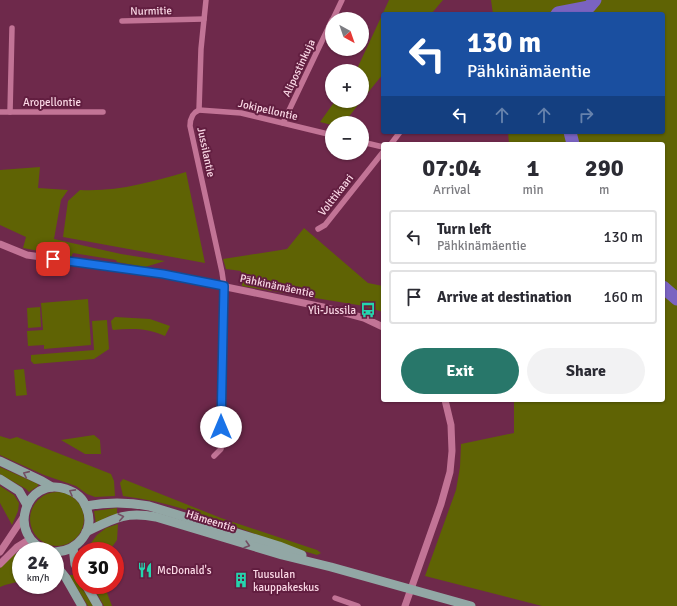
<!DOCTYPE html>
<meta charset="utf-8">
<style>
:root{--surface:#fff;--page:#f2f2f3;--text:#2b2b33;--muted:#7c7c81;--line:#e1e1e2;--accent:#28776a}
body{margin:0;font-family:Signika,sans-serif;background:var(--page);color:var(--text);height:100vh;display:flex;flex-direction:column;font-size:15px;white-space:nowrap}
*{box-sizing:border-box;margin:0}
p{font-size:13px;color:var(--muted)}
.icon{flex:none;width:22px;height:22px;fill:none;stroke:currentColor;stroke-width:2;stroke-linecap:round;stroke-linejoin:round}
.map{position:relative;flex:1;overflow:hidden}
.sheet{position:absolute;left:381px;top:142px;width:284px;height:260px;display:flex;flex-direction:column;background:var(--surface);border-radius:4px;box-shadow:0 1px 3px #0004}
.sheet>*{flex:none}
.hud{position:absolute;left:381px;top:12px;width:284px;height:122px;border-radius:4px;box-shadow:0 1px 3px #0004;background:#1a4fa0;color:#fff;overflow:hidden}
.needle{width:26px;rotate:140deg}
.controls{position:absolute;left:325px;top:12px;display:grid;gap:8px}
.controls a{display:grid;place-items:center;width:44px;height:44px;border-radius:50%;background:var(--surface);box-shadow:0 1px 3px #0004;font-size:20px}
.speed{position:absolute;left:12px;top:542px;display:flex;gap:8px;font-size:20px;font-weight:700;text-align:center}
.speed>*{display:grid;place-content:center;width:52px;height:52px;border-radius:50%;background:var(--surface);box-shadow:0 1px 3px #0004;line-height:1}
.speed small{font-size:10px;font-weight:400}
.speed .limit{border:6px solid #d22;background:#fff;color:#111}
.pin{position:absolute;display:grid;place-items:center;width:34px;height:34px;color:#fff;margin:-17px;border-radius:8px;box-shadow:0 2px 6px #0006}
.me{position:absolute;width:44px;margin:-22px;rotate:0deg;stroke-linejoin:round;filter:drop-shadow(0 0 3px #0008)}
.turn{display:flex;align-items:center;gap:14px;height:84px;padding:0 20px;font-size:18px}
.turn .icon{width:52px;height:52px;stroke-width:2.5}
.turn b{display:block;font-size:28px;line-height:34px}
.lanes{display:flex;align-items:center;height:38px;padding:0 20px;background:#0003;justify-content:center;gap:20px;direction:ltr}
.lanes .off{opacity:.35}
.eta{display:flex;justify-content:space-evenly;align-items:center;height:68px;text-align:center}
.eta b{font-size:24px;font-weight:700;line-height:28px}
.primary-button{display:flex;gap:8px;margin-top:auto;padding:8px 20px}
.primary-button a{flex:1;height:46px;border-radius:24px;background:var(--accent);color:#fff;font-size:16px;font-weight:700;line-height:46px;text-align:center}
.primary-button a+a{background:var(--page);color:var(--text)}
ul{padding:0;list-style:none}
li{display:flex;align-items:center;gap:12px;height:54px;margin:0 8px 6px;padding:0 12px;border:2px solid var(--line);border-radius:4px}
li div{flex:1}
li b{display:block;font-size:15px}
li em{font-style:normal}
.map>svg:first-child{display:block}
</style>
<div class="map">
<svg width="677" height="606" viewBox="0 0 677 606">
<rect width="100%" height="100%" fill="#6e294b"/>
<g fill="#5f6304">
<path d="M389,0H443L431,14H383V74L362,100V71H356Z"/>
<path d="M491,0H677V606H542L425,576L456,490L460,467L461,444L514,433V400H663V144H509L508,132H663V14H493Z"/>
<path d="M335,101H361L344,123H332V125L320,122Z"/>
<path d="M40,167L38,188L68,190L61,200L54,239L121,254L165,261L145,267L117,262L116,260L73,253L71,257L23,248L26,237L0,225V170Z"/>
<path d="M186,172L205,263L63,237L68,201L80,190C117,192 151,182 186,172Z"/>
<path d="M304,228L368,283L383,286V312L364,306L242,286L241,271L226,269L223,259L287,249Z"/>
<path d="M88,299L91,345L44,349V345L28,346L27,331L43,330L41,303Z"/>
<path d="M40,307L41,327L28,328L27,308Z"/>
<path d="M115,317L150,319L170,326L165,336C148,328 131,328 113,330L112,328L111,321Z"/>
<path d="M107,320L109,349L94,359L34,364L31,361V355L94,350L92,321Z"/>
<path d="M24,369L27,395L16,396L14,370Z"/>
<path d="M94,435L100,440L101,454H85L61,440Z"/>
<path d="M0,436L10,439L17,437L111,474L114,481L115,496L95,497L87,494L76,486L44,475L0,455Z"/>
<path d="M0,467L38,484V486L29,492L26,489L0,474Z"/>
<path d="M123,479L221,518L317,550L321,553L317,555C252,536 191,504 123,496L120,483Z"/>
<path d="M0,486L14,495L19,503L18,511L12,525L0,503Z"/>
<circle cx="57" cy="519" r="27"/>
<path d="M117,508V514L109,516L96,524L94,511Z"/>
<path d="M118,524L117,540L109,551H85L97,535L106,528Z"/>
<path d="M15,553L21,564V581L5,585L0,587V568Z"/>
<path d="M69,575H74L93,606H88Z"/>
<path d="M92,585H104L112,606H104Z"/>
</g>
<g fill="none" stroke-linecap="round" stroke-linejoin="round">
<g stroke="#7a63c1" stroke-width="13">
<path d="M557,14L558,13L589,7L595,0"/>
<path d="M570,132L573,144"/>
<path d="M663,287L677,299"/>
</g>
<g stroke="#c27496" stroke-width="5.5">
<path d="M206,0L201,49L199,110C192,113 190,119 190,126L222,272L224,286L221,449L214,456"/>
<path d="M333,19L342,0"/>
<path d="M122,21L204,19"/>
<path d="M199,110L241,113L332,135"/>
<path d="M0,112H103"/>
<path d="M10,112L12,28"/>
<path d="M283,123L332,20"/>
<path d="M362,142L383,147"/>
<path d="M391,144L400,132"/>
<path d="M318,229L325,225L383,152"/>
<path d="M335,598L358,606"/>
</g>
<g stroke="#c27496" stroke-width="7">
<path d="M0,244L27,255L163,274L323,307L364,318L383,327"/>
<path d="M0,552L24,516"/>
<path d="M0,564L17,547L30,539"/>
<path d="M405,606L441,504L450,472L452,451L451,425L445,400"/>
</g>
<g stroke="#92a7a5" stroke-width="9">
<path d="M0,461L42,481L52,487"/>
<path d="M0,479L19,491L27,505"/>
<path d="M86,506C106,502 128,502 149,506L279,546L302,555"/>
<path d="M86,532C113,519 124,511 156,517L282,555L331,567L471,606"/>
<path d="M73,547L75,564L81,576"/>
<path d="M49,551C5,538 25,475 66,489C75,492 83,498 86,507C96,530 78,551 55,552"/>
<path d="M55,564L66,578L82,606"/>
<path d="M86,585L98,606"/>
</g>
</g>
<defs><path id="oneway-chevron" d="M-2-3.5L2.5 0L-2 3.5" fill="none" stroke-width="1.6" stroke-linecap="round" stroke-linejoin="round"/></defs>
<g stroke="#734e63">
<use href="#oneway-chevron" transform="translate(26 474) rotate(-156)"/>
<use href="#oneway-chevron" transform="translate(72 492) rotate(-151)"/>
<use href="#oneway-chevron" transform="translate(121 517) rotate(-11)"/>
<use href="#oneway-chevron" transform="translate(247 545) rotate(17)"/>
</g>
<g fill="none" stroke-linecap="round" stroke-linejoin="round">
<g stroke="#114b97" stroke-width="10">
<path id="route" d="M53,259L163,274L224,286L221,427"/>
</g>
<use href="#route" stroke="#1a73e8" stroke-width="7"/>
</g>
<defs>
<g id="bus-bare" transform="scale(1.2)"><path d="M-5-6H5V4H4V6H2V4H-2V6H-4V4H-5ZM-3.5-4V0h7V-4ZM-3.5 1.2v1.5H-2V1.2ZM2 1.2v1.5H3.5V1.2Z" fill="#25d5ae" stroke="#621e40" stroke-width="2.5" paint-order="stroke"/></g>
<g id="restaurant-bare" transform="scale(1.2)"><path d="M-5-6h1v4h1v-4h1v4h1v-4h1v5L-1.5 .5V6h-2V.5L-5-1ZM5-6V6H3V1.5H1.5Q1.5-4 5-6Z" fill="#25d5ae" stroke="#621e40" stroke-width="2.5" paint-order="stroke"/></g>
<g id="building-bare" transform="scale(1.2)"><path d="M-4-6H4V6H1V3H-1V6H-4ZM-2.5-4.3h1.7v1.8h-1.7ZM.8-4.3h1.7v1.8H.8ZM-2.5-1h1.7V.8h-1.7ZM.8-1h1.7V.8H.8Z" fill="#25d5ae" stroke="#621e40" stroke-width="2.5" paint-order="stroke"/></g>
</defs>
<g fill-rule="evenodd">
<use href="#bus-bare" x="368" y="310"/>
<use href="#restaurant-bare" x="145" y="570"/>
<use href="#building-bare" x="241" y="580"/>
</g>
<g text-anchor="middle" dominant-baseline="central" stroke-width="4" stroke-linejoin="round" paint-order="stroke">
<g font-size="11" fill="#fbd9e6" stroke="#621e40">
<text transform="translate(151 11) rotate(-1)">Nurmitie</text>
<text transform="translate(299 68) rotate(-65)">Alipostinkuja</text>
<text x="52" y="102">Aropellontie</text>
<text transform="translate(268 110) rotate(13)">Jokipellontie</text>
<text transform="translate(206 152) rotate(78)">Jussilantie</text>
<text transform="translate(336 195) rotate(-52)">Volttikaari</text>
<text transform="translate(277 286) rotate(12)">Pähkinämäentie</text>
<text transform="translate(211 521) rotate(17)">Hämeentie</text>
</g>
<g font-size="11" fill="#fbd9e6" stroke="#621e40" text-anchor="start">
<text x="356" y="310" text-anchor="end">Yli-Jussila</text>
<text x="157" y="570">McDonald's</text>
<text x="253" y="574">Tuusulan<tspan x="253" dy="13">kauppakeskus</tspan></text>
</g>
</g>
</svg>
<div class="controls">
<a><svg class="needle" viewBox="-14 -14 28 28"><path d="M0-13l5 13h-10z" fill="#e53935"/><path d="M0 13l5-13h-10z" fill="#7c7c81"/></svg></a>
<a>+</a>
<a>−</a>
</div>
<div class="speed"><div>24<small>km/h</small></div><div class="limit">30</div></div>
<div class="pin" style="left:53px;top:259px;background:#d93025"><svg class="icon" aria-label="arrive" viewBox="0 0 24 24"><path d="M6 21V4h12l-3 4 3 4H6"/></svg></div>
<svg class="me" style="left:221px;top:427px" viewBox="-20 -20 40 40"><circle r="19" fill="#fff"/><path d="M0-13L10 11 0 6-10 11z" fill="#1a73e8"/></svg>
<div class="hud">
<div class="turn"><svg class="icon" aria-label="left" viewBox="0 0 24 24"><path d="M17 20v-9H6M10 6l-5 5 5 5"/></svg><div><b>130 m</b>Pähkinämäentie</div></div>
<div class="lanes"><svg class="icon" aria-label="left" viewBox="0 0 24 24"><path d="M17 20v-9H6M10 6l-5 5 5 5"/></svg><svg class="icon off" aria-label="ahead" viewBox="0 0 24 24"><path d="M12 20V5M6 11l6-6 6 6"/></svg><svg class="icon off" aria-label="ahead" viewBox="0 0 24 24"><path d="M12 20V5M6 11l6-6 6 6"/></svg><svg class="icon off" aria-label="right" viewBox="0 0 24 24"><path d="M7 20v-9h11M14 6l5 5-5 5"/></svg></div>
</div>
<section class="sheet">
<div class="eta">
<div><b>07:04</b><p>Arrival</p></div>
<div><b>1</b><p>min</p></div>
<div><b>290</b><p>m</p></div>
</div>
<ul>
<li><svg class="icon" aria-label="left" viewBox="0 0 24 24"><path d="M17 20v-9H6M10 6l-5 5 5 5"/></svg><div><b>Turn left</b><p>Pähkinämäentie</p></div><em>130 m</em></li>
<li><svg class="icon" aria-label="arrive" viewBox="0 0 24 24"><path d="M6 21V4h12l-3 4 3 4H6"/></svg><div><b>Arrive at destination</b></div><em>160 m</em></li>
</ul>
<div class="primary-button"><a>Exit</a><a>Share</a></div>
</section>
</div>
